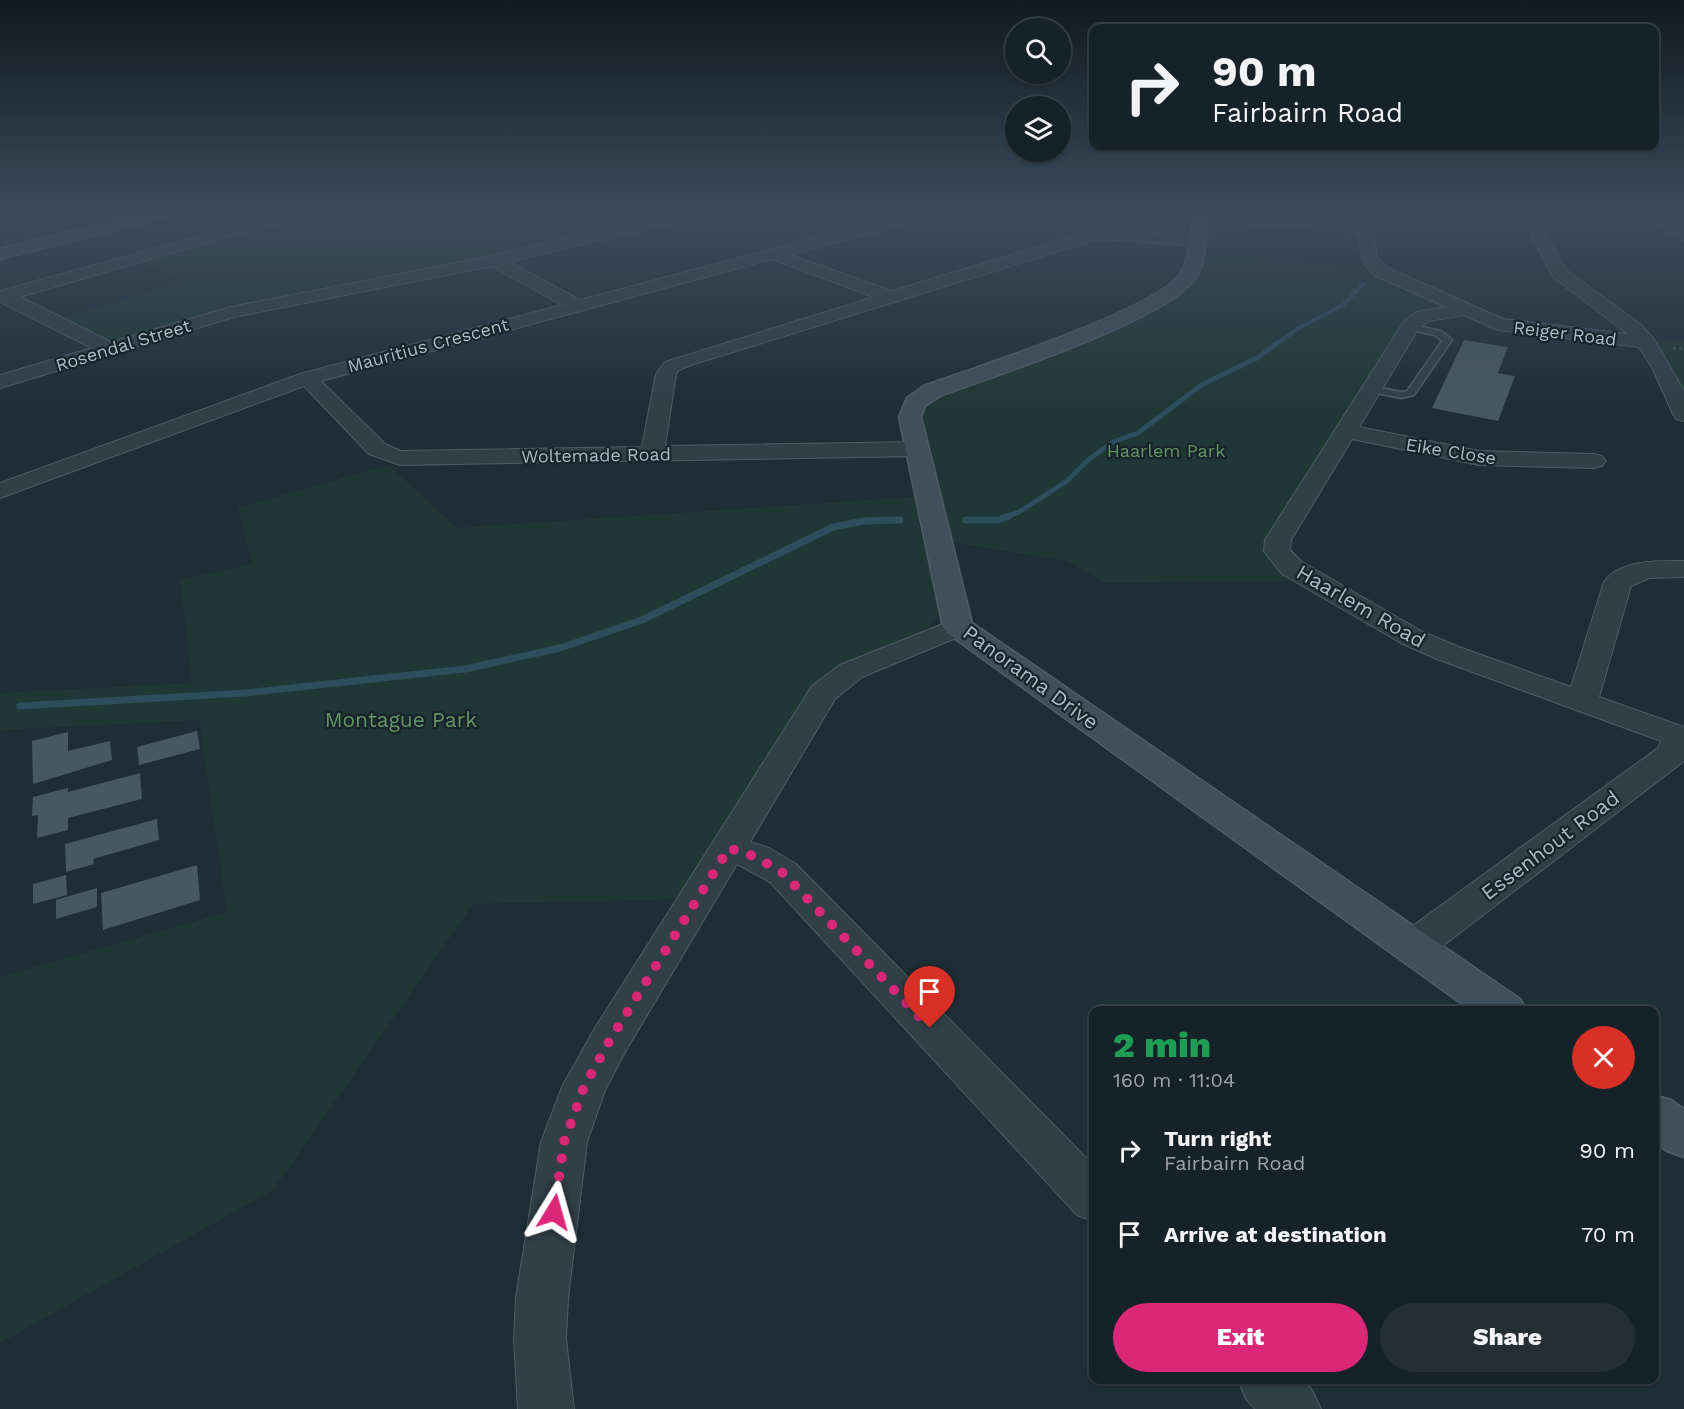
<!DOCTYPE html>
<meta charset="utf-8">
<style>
:root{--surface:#162229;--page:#232f35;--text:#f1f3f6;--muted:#9ea4a8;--line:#353f46;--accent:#db2777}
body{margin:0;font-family:"Work Sans",sans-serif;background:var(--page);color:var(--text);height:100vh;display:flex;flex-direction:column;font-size:22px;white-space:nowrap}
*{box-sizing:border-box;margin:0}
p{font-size:20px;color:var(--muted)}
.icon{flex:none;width:33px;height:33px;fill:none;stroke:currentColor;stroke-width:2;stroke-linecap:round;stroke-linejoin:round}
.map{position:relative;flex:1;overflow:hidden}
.drawer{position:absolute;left:1089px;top:1006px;width:570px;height:378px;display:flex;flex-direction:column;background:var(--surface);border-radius:12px;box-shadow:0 2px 4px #0004,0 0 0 2px var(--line)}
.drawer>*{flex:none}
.top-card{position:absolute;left:1089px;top:24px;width:570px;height:126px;border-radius:12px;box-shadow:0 2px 4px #0004,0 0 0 2px var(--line);background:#162229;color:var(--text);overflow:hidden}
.tools{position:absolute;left:1005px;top:18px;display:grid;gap:12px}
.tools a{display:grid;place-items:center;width:66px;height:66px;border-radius:50%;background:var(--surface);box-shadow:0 2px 4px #0004,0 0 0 2px var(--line);font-size:30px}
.pin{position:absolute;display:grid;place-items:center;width:51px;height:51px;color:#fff;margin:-62px -26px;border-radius:50% 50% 50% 0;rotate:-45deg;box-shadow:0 0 6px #0007}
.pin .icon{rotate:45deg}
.me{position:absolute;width:66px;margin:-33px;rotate:8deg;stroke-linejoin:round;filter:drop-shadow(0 0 4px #0008)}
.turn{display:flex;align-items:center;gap:21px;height:126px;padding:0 24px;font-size:27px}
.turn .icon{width:78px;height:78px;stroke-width:2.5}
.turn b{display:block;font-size:42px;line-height:51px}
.round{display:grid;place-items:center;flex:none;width:63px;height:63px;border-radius:32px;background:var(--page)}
.summary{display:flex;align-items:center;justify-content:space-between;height:102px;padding:0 24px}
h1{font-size:36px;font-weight:800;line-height:45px;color:#1e9e55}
.cta{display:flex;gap:12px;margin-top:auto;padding:12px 24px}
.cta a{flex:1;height:69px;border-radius:36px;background:var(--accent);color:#fff;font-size:24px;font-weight:800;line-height:69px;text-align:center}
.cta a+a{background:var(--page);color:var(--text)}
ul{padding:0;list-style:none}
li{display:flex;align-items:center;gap:18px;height:84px;padding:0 24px}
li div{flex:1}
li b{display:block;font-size:22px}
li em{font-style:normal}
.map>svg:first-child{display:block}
</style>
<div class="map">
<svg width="1684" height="1409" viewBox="0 0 1684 1409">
<rect width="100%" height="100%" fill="#1e2e37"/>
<g fill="#203835">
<path d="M319,211H695L124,340L108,341L61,318L184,281L134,261Z"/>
<path d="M1203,254L1369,268L1444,305L1442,309L1405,319L1267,539L1301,581L1106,583L1068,561L951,542L922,416L928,403L938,396L1152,310L1196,281L1200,273Z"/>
<path d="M1656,340L1684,341V394Z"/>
<path d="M389,465L456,528L914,497L939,615L928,628L842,664L816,683L680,899L473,904L273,1190L0,1343V977L227,912L199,720L0,730V693L192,683L180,580L252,564L238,508Z"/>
</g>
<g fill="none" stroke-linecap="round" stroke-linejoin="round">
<path stroke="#2e4d5d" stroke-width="4" d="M1275,345L1297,329L1343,305L1363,284"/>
<path stroke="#2e4d5d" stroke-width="5" d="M1005,517L1019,512L1067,481L1088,460L1113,442L1138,433L1203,384L1259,357L1277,343"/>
<g stroke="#2e4d5d" stroke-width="7">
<path d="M966,520H998L1009,516"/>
<path d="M20,706L245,693L465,669L560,648L642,620L833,527L864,521L900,520"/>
</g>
</g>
<g fill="#455963">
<path d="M1464,340L1508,347L1498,373L1515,376L1498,421L1432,408Z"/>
<path d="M197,731L200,749L139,765L137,747Z"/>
<path d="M68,732V751L110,741L112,760L33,784L32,741Z"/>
<path d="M140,773L142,799L68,818V830L37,838L38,815L32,816L33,797L68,788V792Z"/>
<path d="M157,819L159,840L93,859L94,864L66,872L65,844Z"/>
<path d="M197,865L200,900L103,930L101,893Z"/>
<path d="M66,875L67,895L33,904V884Z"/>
<path d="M97,888V907L56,919V900Z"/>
</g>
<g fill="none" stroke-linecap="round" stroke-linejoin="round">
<g stroke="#4f5d66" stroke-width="3">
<path id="lane" d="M1409,324L1441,331L1452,340L1414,395L1401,398L1367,391V387L1371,386L1401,392L1407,391L1442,341L1435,335L1406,329V325Z"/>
</g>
<g stroke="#4f5d66" stroke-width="2">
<g id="street">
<path d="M292,211H318L316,214L219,239L20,297L111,342L231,307L487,257L682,211H710L708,214L509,262L580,300L916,211H942L940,214L790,255L892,291L1090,231L1116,230L1196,236L1204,241L1196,246L1116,240L1091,241L691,365L679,370L676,374L665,446L917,442L925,444L928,449L925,454L917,456L400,465L369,454L304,386L0,498V483L300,374L562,305L492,266L234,317L0,388V375L92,348L0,302V291ZM772,259L874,297L665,362L656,374L642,447L401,451L385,444L321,381Z"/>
<path d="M1197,211L1357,223L1356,211H1371L1377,258L1388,268L1503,319L1628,334L1553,277L1519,211H1534L1566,270L1640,324L1653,338L1684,391V421L1676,419L1673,414L1653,369L1639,347L1498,330L1464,315L1429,321L1419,328L1359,427L1479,451L1594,454L1602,456L1606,461L1602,466L1594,468L1479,465L1352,439L1291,540L1290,550L1302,562L1421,631L1459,647L1571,687L1604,582C1620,559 1659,561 1684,561V577L1649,578L1631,586L1599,697L1684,727V761L1427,958L1413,962L1399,958L1393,947L1399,936L1658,748L1661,741L1437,659L1401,643L1282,574L1264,551L1265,540L1405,320L1417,312L1446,307L1376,276C1360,264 1360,251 1358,232L1201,220L1193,215Z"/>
<path d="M1632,211H1651L1684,230V241Z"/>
<path d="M958,618L968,621L972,627L968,633L862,677L835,699L750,842L769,848L796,864L1094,1166V1221L1077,1215L770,882L737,864L625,1052L605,1090L587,1142L568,1298L566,1339L574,1409H518L514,1339L516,1298L541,1142L562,1087L595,1028L812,686L840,665Z"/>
<path d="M1238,1380H1303L1312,1390L1321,1409H1255L1246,1399Z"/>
</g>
</g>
<g stroke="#4f5d66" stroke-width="3">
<g id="secondary">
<path d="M150,211H178L176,214L0,259V249Z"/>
<path d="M1193,211H1209C1206,231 1207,256 1198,274C1178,317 990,377 940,396L925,406L921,417L972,623L1520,999L1527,1011H1472L947,633L943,627L899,417L907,398L924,386C971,369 1158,309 1180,274C1191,258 1190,230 1193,211Z"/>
<path d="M1654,1095L1671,1100L1684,1109V1157L1667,1151L1654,1142Z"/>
</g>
</g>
<path stroke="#3d5451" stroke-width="3" stroke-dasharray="3 3" stroke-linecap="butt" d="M1673,348L1684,349"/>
<use href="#lane" fill="#313f47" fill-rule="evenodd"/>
<use href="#street" fill="#313f47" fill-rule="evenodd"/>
<use href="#secondary" fill="#3f505b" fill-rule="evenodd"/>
</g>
<linearGradient id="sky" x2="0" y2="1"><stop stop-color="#10191e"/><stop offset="0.52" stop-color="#3b4c5e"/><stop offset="1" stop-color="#3b4c5e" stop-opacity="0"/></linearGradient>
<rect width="1684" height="409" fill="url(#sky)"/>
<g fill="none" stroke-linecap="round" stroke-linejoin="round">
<path stroke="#db2777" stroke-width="10" stroke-dasharray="0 18" d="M554,1212L564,1142L584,1087L610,1040L729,848L756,857L783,873L930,1028"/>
</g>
<g text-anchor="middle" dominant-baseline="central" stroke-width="4.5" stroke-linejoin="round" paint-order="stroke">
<g font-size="18" fill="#abbbc5" stroke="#17242b">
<text transform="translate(1565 333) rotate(7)">Reiger Road</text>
<text transform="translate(123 345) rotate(-17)">Rosendal Street</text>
<text transform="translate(428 345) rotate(-15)">Mauritius Crescent</text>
<text transform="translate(1451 451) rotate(9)">Eike Close</text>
<text transform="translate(596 455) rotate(-1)">Woltemade Road</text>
</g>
<g font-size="18" fill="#629662" stroke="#17242b">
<text x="1166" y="450">Haarlem Park</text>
</g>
<g font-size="21" fill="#abbbc5" stroke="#17242b">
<text transform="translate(1361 606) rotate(30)">Haarlem Road</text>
<text transform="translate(1031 677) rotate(36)">Panorama Drive</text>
<text transform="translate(1550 845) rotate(-37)">Essenhout Road</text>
</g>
<g font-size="21" fill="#629662" stroke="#17242b">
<text x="401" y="719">Montague Park</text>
</g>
</g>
</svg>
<div class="tools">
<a><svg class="icon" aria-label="search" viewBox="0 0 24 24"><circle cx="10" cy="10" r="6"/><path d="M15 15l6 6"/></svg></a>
<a><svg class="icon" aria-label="layers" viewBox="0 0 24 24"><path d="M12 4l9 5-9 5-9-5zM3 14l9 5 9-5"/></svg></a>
</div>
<div class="pin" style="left:930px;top:1028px;background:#d93025"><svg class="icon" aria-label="arrive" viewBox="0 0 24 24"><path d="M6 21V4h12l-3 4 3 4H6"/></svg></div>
<svg class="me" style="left:554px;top:1212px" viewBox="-20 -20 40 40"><path d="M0-17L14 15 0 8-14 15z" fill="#db2777" stroke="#fff" stroke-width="4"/></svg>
<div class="top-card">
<div class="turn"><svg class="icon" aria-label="right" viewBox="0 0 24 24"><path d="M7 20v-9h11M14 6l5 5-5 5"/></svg><div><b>90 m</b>Fairbairn Road</div></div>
</div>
<section class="drawer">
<div class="summary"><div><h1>2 min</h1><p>160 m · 11:04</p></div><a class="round" style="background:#d93025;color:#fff"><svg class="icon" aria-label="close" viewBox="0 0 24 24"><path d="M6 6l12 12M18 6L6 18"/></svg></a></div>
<ul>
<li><svg class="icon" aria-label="right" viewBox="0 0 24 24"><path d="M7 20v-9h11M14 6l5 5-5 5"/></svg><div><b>Turn right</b><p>Fairbairn Road</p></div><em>90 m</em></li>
<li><svg class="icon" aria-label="arrive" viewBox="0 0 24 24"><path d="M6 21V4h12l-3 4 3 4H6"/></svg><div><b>Arrive at destination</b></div><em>70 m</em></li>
</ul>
<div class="cta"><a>Exit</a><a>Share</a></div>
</section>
</div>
